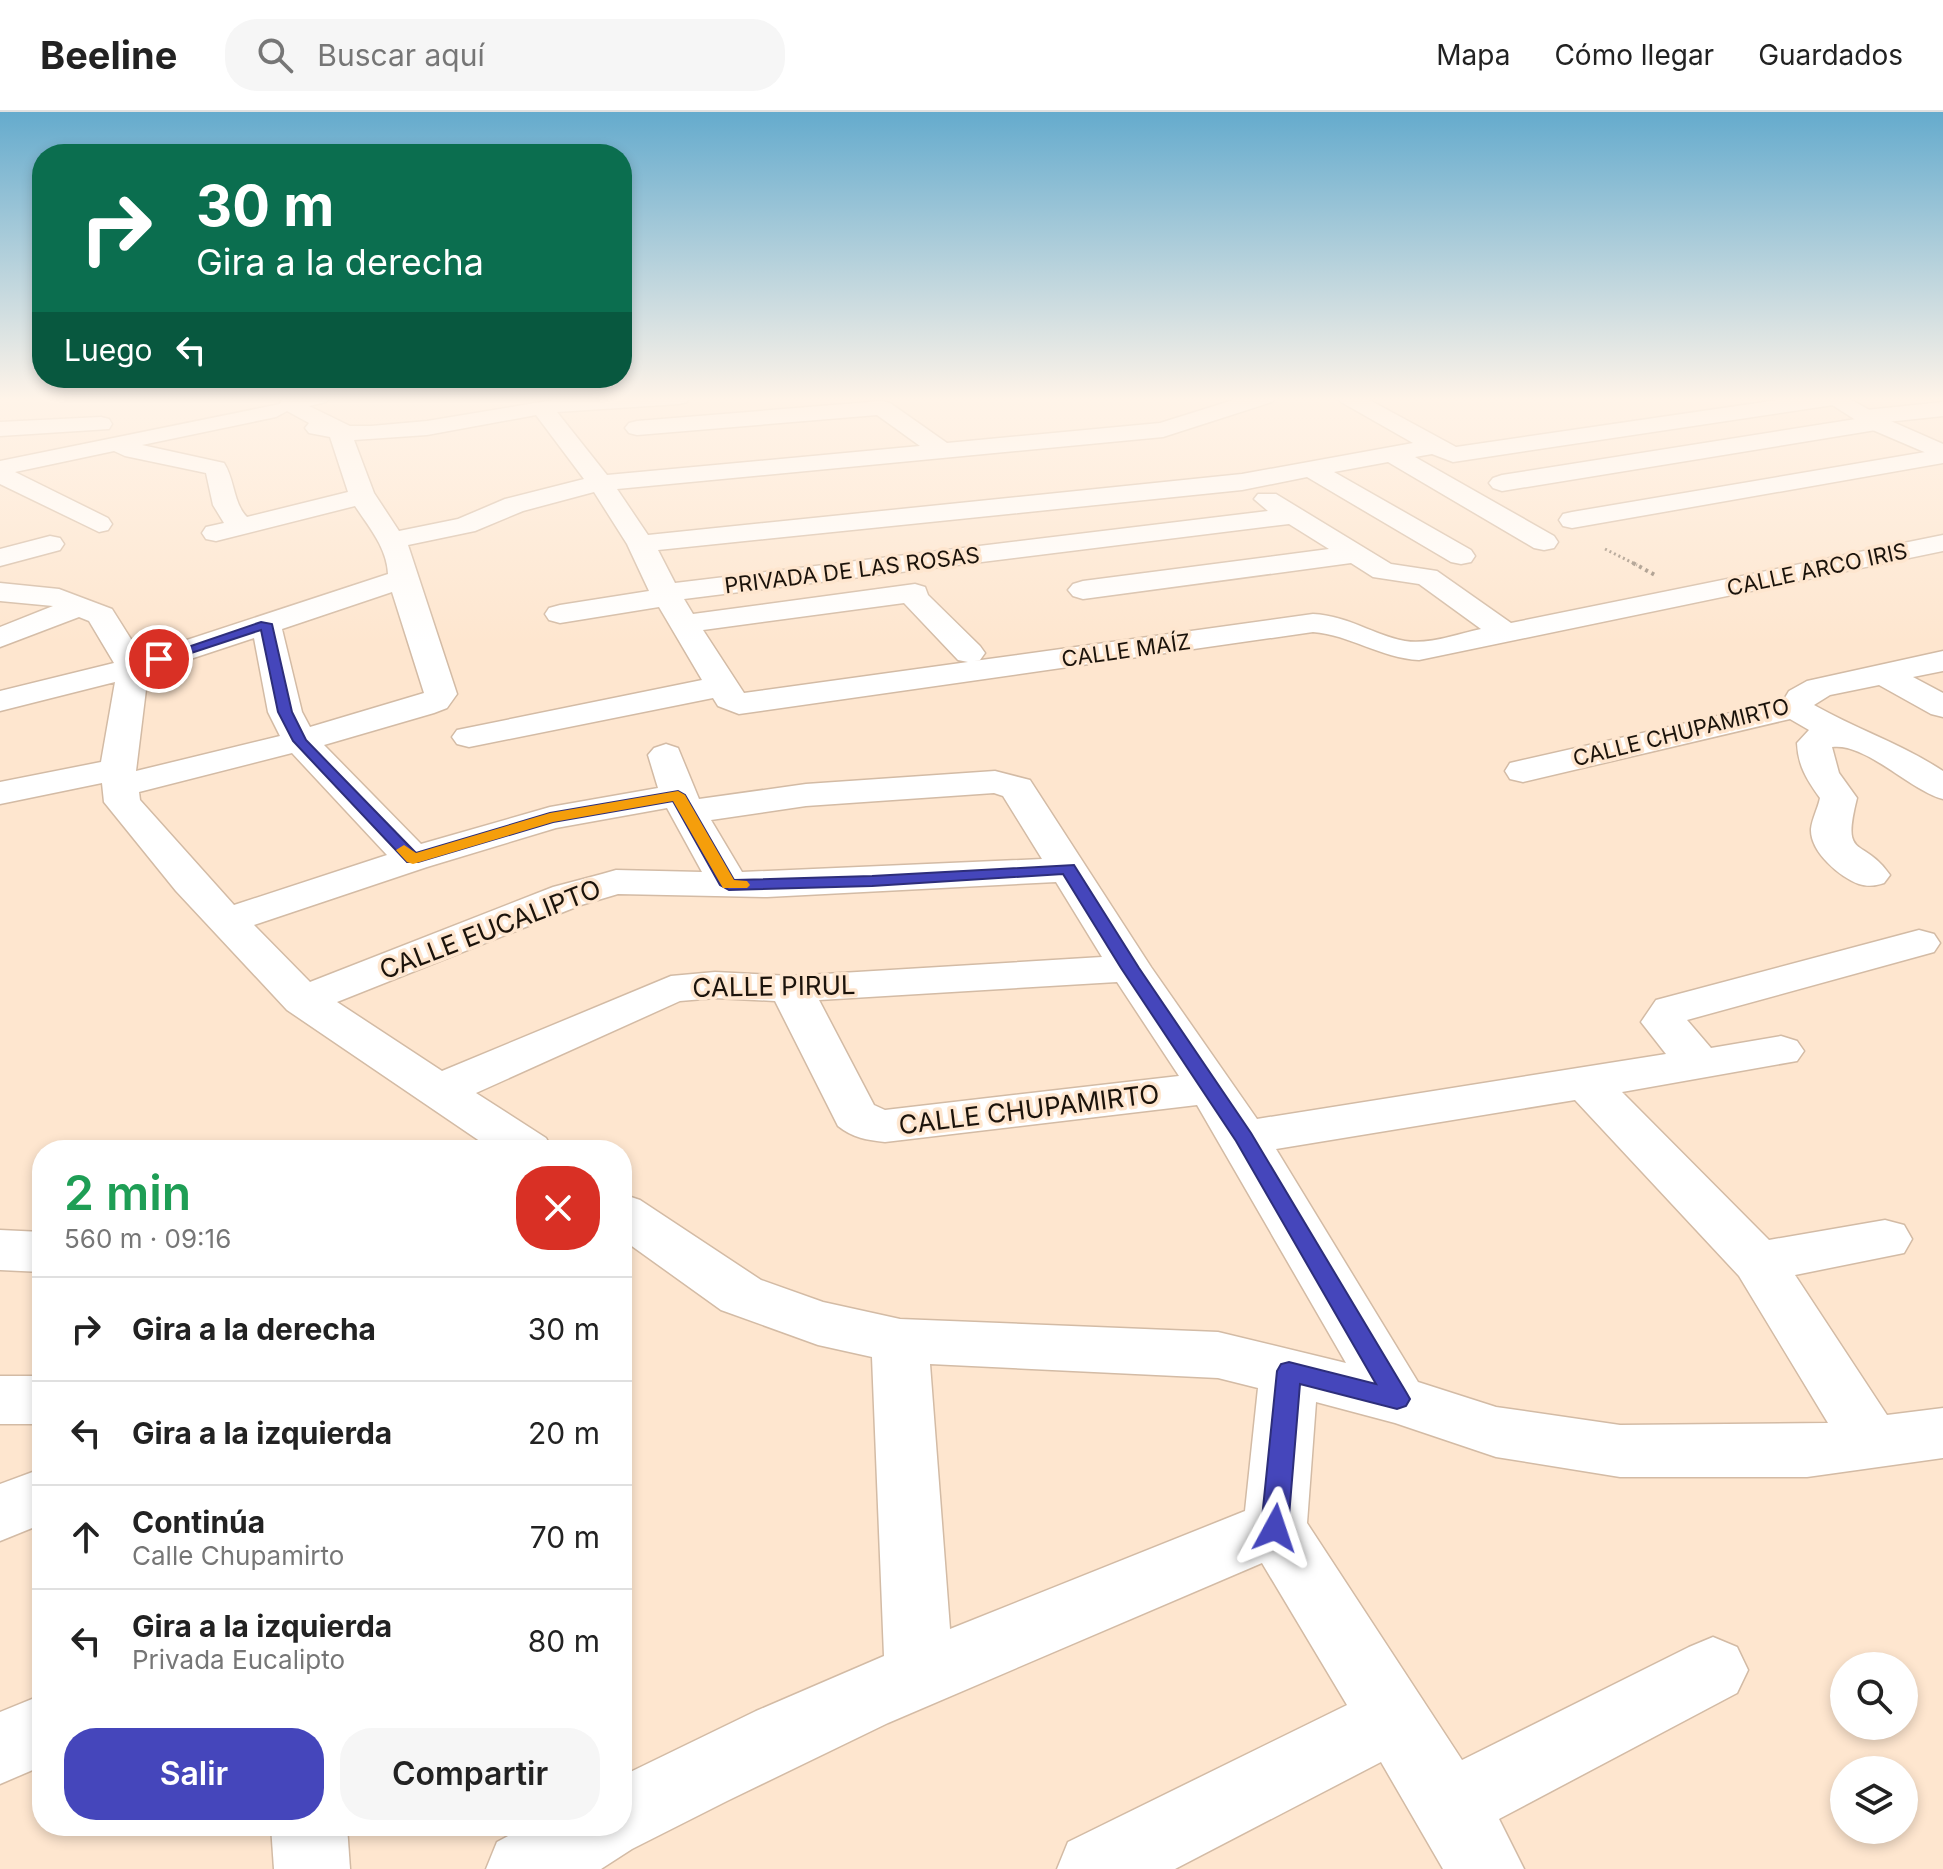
<!DOCTYPE html>
<html lang="es">
<meta charset="utf-8">
<style>
:root{--surface:#fff;--page:#f6f6f6;--text:#222;--muted:#767676;--line:#e0e0e0;--accent:#4546bb}
body{margin:0;font-family:Inter,sans-serif;background:var(--page);color:var(--text);height:100vh;display:flex;flex-direction:column;font-size:30px;white-space:nowrap}
*{box-sizing:border-box;margin:0}
p{font-size:26px;color:var(--muted)}
.icon{flex:none;width:44px;height:44px;fill:none;stroke:currentColor;stroke-width:2;stroke-linecap:round;stroke-linejoin:round}
.map{position:relative;flex:1;overflow:hidden}
.panel{position:absolute;left:32px;top:1028px;width:600px;height:696px;display:flex;flex-direction:column;background:var(--surface);border-radius:32px;box-shadow:0 4px 12px #0003}
.panel>*{flex:none}
.top-card{position:absolute;left:32px;top:32px;width:600px;height:244px;border-radius:32px;box-shadow:0 4px 12px #0003;background:#0b6e4f;color:#fff;overflow:hidden}
.controls{position:absolute;left:1830px;top:1540px;display:grid;gap:16px}
.controls a{display:grid;place-items:center;width:88px;height:88px;border-radius:50%;background:var(--surface);box-shadow:0 4px 12px #0003;font-size:40px}
.pin{position:absolute;display:grid;place-items:center;width:68px;height:68px;color:#fff;margin:-34px;border:4px solid #fff;border-radius:50%;box-shadow:0 2px 8px #0007}
.me{position:absolute;width:88px;margin:-44px;rotate:5deg;stroke-linejoin:round;filter:drop-shadow(0 0 6px #0008)}
.turn{display:flex;align-items:center;gap:28px;height:168px;padding:0 32px;font-size:36px}
.turn .icon{width:104px;height:104px;stroke-width:2.5}
.turn b{display:block;font-size:56px;line-height:68px}
.then{display:flex;align-items:center;height:76px;padding:0 32px;background:#0003;gap:16px;font-size:30px}
.round{display:grid;place-items:center;flex:none;width:84px;height:84px;border-radius:32px;background:var(--page)}
.headline{display:flex;align-items:center;justify-content:space-between;height:136px;padding:0 32px}
h1{font-size:48px;font-weight:600;line-height:60px;color:#1e9e55}
.primary-button{display:flex;gap:16px;margin-top:auto;padding:16px 32px}
.primary-button a{flex:1;height:92px;border-radius:32px;background:var(--accent);color:#fff;font-size:32px;font-weight:600;line-height:92px;text-align:center}
.primary-button a+a{background:var(--page);color:var(--text)}
ul{padding:0;list-style:none}
li{display:flex;align-items:center;gap:24px;height:104px;padding:0 32px;border-top:2px solid var(--line)}
li div{flex:1}
li b{display:block;font-size:30px}
li em{font-style:normal}
header{display:flex;align-items:center;gap:48px;box-sizing:border-box;height:112px;padding:0 40px;background:var(--surface);border-bottom:2px solid var(--line)}
header strong{font-size:38px}
nav{display:flex;gap:44px;margin-inline-start:auto;font-size:28px}
.search{width:560px;height:72px;background:var(--page);display:flex;align-items:center;gap:20px;box-sizing:border-box;padding:0 28px;border-radius:32px;color:var(--muted);font-size:30px}
.map>svg:first-child{display:block}
</style>
<header>
<strong>Beeline</strong>
<div class="search"><svg class="icon" aria-label="search" viewBox="0 0 24 24"><circle cx="10" cy="10" r="6"/><path d="M15 15l6 6"/></svg>Buscar aquí</div>
<nav><a>Mapa</a><a>Cómo llegar</a><a>Guardados</a></nav>
</header>
<div class="map">
<svg width="1943" height="1757" viewBox="0 0 1943 1757">
<rect width="100%" height="100%" fill="#fee6cf"/>
<g fill="none" stroke-linecap="round" stroke-linejoin="round">
<g stroke="#d3bba5" stroke-width="3">
<g id="minor">
<path d="M289,285H329L326,290L309,294L350,314H371L427,309L572,285H690L687,290L679,292L557,300L607,363L920,334L877,303L637,323L629,321L625,316L629,311L637,309L882,289L890,291L947,331L1160,311L1243,285H1275L1272,290L1163,325L617,377L648,423L1242,362L1413,331L1341,290L1338,285H1364L1456,335L1798,285H1843L1841,291L1833,293L1453,350L1432,342L1415,345L1554,424L1558,430L1554,436L1544,438L1534,436L1388,350L1334,360L1471,438L1475,444L1471,450L1461,452L1451,450L1307,365L1242,378L658,438L675,471L1268,399L1254,387L1258,382H1276L1391,452L1437,459L1511,511L1943,423V439L1419,548C1381,546 1350,523 1313,520L739,602L718,594L713,586L469,635L457,632L452,625L457,618L702,568L659,495L560,511L549,508L545,502L549,496L560,493L649,479L627,432L594,380L523,399L475,419L408,433L457,582L447,596L434,601L324,633L421,732L550,695L658,676L648,643L654,636L666,632L678,636L699,687L806,672L995,659L1030,668L1151,855L1257,1007L1666,942L1641,910L1656,888L1919,818L1934,822L1940,831L1934,840L1687,908L1711,936L1781,924L1797,929L1804,939L1797,949L1622,980L1769,1128L1885,1108L1904,1113L1912,1127L1904,1141L1795,1163L1887,1303L1943,1296V1346L1807,1365H1620L1496,1345L1395,1311L1316,1290L1307,1411L1462,1648L1689,1535L1713,1525L1737,1535L1748,1558L1737,1581L1499,1707L1524,1757H1443L1381,1650L1175,1757H1057L1068,1730L1347,1593L1262,1451L888,1611L727,1689L632,1737L601,1757H486L497,1730L527,1714H622V1664L756,1599L884,1544L872,1245L818,1233L721,1198L622,1127V1082L640,1088L761,1168L823,1190L900,1207L1218,1220L1346,1251L1197,993L885,1030C867,1028 853,1026 838,1014L775,889L715,886L680,889L476,981L546,1026L553,1038H493L287,898L176,779L104,690L102,671L0,692V670L101,650L115,570L0,599V579L114,551L89,509L79,505L0,535V515L53,494L0,489V471L59,477L112,497L141,543L388,462C387,436 369,415 355,394L216,429L206,427L202,421L206,415L224,411L213,393L206,361L125,344L114,339L15,360L108,406L112,412L108,418L99,420L0,372V349L280,292L282,286ZM287,299L309,311L305,316L309,321L330,325L348,380L247,405C233,391 235,368 224,351L142,333L276,305ZM536,303L584,367L505,387L458,407L399,419L374,381L354,328L427,323ZM1289,412L1329,437L1083,469L1073,472L1068,478L1073,484L1083,487L1351,451L1373,465L1419,472L1481,517C1457,522 1429,533 1405,529C1373,523 1349,504 1313,502L974,549L980,548L985,541L980,534L928,483L925,475L915,472L693,502L684,487ZM392,480L424,581L310,615L302,600L282,517ZM904,491L958,548L968,550L744,581L703,518ZM254,526L268,600L280,624L136,659L148,561ZM292,641L387,743L234,793L140,688L139,680ZM994,681L1003,684L1042,747L742,760L711,708L806,694ZM667,696L702,760L616,758L602,762L553,775L310,870L254,813L427,755L556,716ZM1056,770L1102,845L791,864L715,860L671,864L442,959L337,890L581,793L618,782L767,785ZM1117,870L1179,964L885,998L874,993L819,888ZM1575,988L1739,1164L1828,1311L1620,1313L1496,1295L1418,1270L1276,1037ZM930,1252L1218,1266L1258,1276L1245,1399L950,1517Z"/>
<path d="M1943,290V304L1887,310L1884,316L1876,318L1502,379L1493,376L1489,371L1493,366L1502,363L1856,307L1858,300L1866,298Z"/>
<path d="M101,305L109,307L112,312L109,317L0,324V310Z"/>
<path d="M1943,337V351L1572,416L1563,414L1559,408L1563,402L1572,400Z"/>
<path d="M50,424L60,426L64,432L60,438L0,454V437Z"/>
<path d="M1943,539V559L1913,565L1943,581V605L1931,602L1879,573L1830,583L1814,593C1856,617 1902,632 1943,659V687C1911,679 1865,630 1832,635L1839,661L1857,686C1841,750 1862,723 1890,763L1884,771C1875,774 1868,775 1859,772C1840,765 1810,740 1811,717C1812,707 1818,696 1820,686C1807,668 1798,654 1797,631L1809,618L1790,607L1523,670L1510,667L1505,659L1510,651L1783,589L1789,579L1807,569Z"/>
<path d="M0,1118L42,1120V1160L0,1158Z"/>
<rect x="0" y="1264" width="42" height="48"/>
<path d="M38,1358L42,1359V1412L0,1429V1372Z"/>
<path d="M42,1583V1654L0,1672V1600Z"/>
<path d="M271,1714H347L350,1757H274Z"/>
</g>
</g>
<g stroke="#d3bba5" stroke-width="3">
<path id="major" d="M1820,285H1846L1884,306L1943,332V348L1868,316Z"/>
</g>
<path stroke="#948474" stroke-width="3" stroke-dasharray="2 3" stroke-linecap="butt" d="M1605,437L1637,453"/>
<path stroke="#948474" stroke-width="4" stroke-dasharray="3 4" stroke-linecap="butt" d="M1633,451L1655,463"/>
<use href="#minor" fill="#fff" fill-rule="evenodd"/>
<use href="#major" fill="#fff" fill-rule="evenodd"/>
</g>
<linearGradient id="sky" x2="0" y2="1"><stop stop-color="#65abcd"/><stop offset="0.54" stop-color="#fff4e9"/><stop offset="1" stop-color="#fff4e9" stop-opacity="0"/></linearGradient>
<rect width="1943" height="531" fill="url(#sky)"/>
<path fill="#4546bb" stroke="#2d2e7a" stroke-width="2" d="M261,510L272,512L292,600L306,628L416,741L550,701L678,679L685,683L734,768L872,764L1074,753L1139,856L1251,1021L1406,1280L1410,1287L1406,1294L1397,1297L1300,1272L1288,1416L1284,1424L1275,1427L1265,1424L1261,1416L1277,1259L1281,1252L1289,1250L1376,1272L1236,1029L1121,856L1063,762L872,774L729,778L720,773L673,689L553,710L418,750H407L293,629L278,600L261,518L164,550L153,547Z"/>
<path fill="#f59e0b" d="M678,679L685,683L734,768L747,769L750,773L747,776H723L673,689L553,710L413,752L407,750L396,738L404,733L416,741L550,701Z"/>
<g text-anchor="middle" dominant-baseline="central" stroke-width="7" stroke-linejoin="round" paint-order="stroke">
<g font-size="22" fill="#1b130b" stroke="#fee6cf">
<text transform="translate(1817 457) rotate(-12)">CALLE ARCO IRIS</text>
<text transform="translate(852 458) rotate(-7)">PRIVADA DE LAS ROSAS</text>
<text transform="translate(1126 538) rotate(-8)">CALLE MAÍZ</text>
<text transform="translate(1681 620) rotate(-14)">CALLE CHUPAMIRTO</text>
</g>
<g font-size="26" fill="#1b130b" stroke="#fee6cf">
<text transform="translate(490 817) rotate(-21)">CALLE EUCALIPTO</text>
<text transform="translate(774 874) rotate(-1)">CALLE PIRUL</text>
<text transform="translate(1029 997) rotate(-7)">CALLE CHUPAMIRTO</text>
</g>
</g>
</svg>
<div class="controls">
<a><svg class="icon" aria-label="search" viewBox="0 0 24 24"><circle cx="10" cy="10" r="6"/><path d="M15 15l6 6"/></svg></a>
<a><svg class="icon" aria-label="layers" viewBox="0 0 24 24"><path d="M12 4l9 5-9 5-9-5zM3 14l9 5 9-5"/></svg></a>
</div>
<div class="pin" style="left:159px;top:547px;background:#d93025"><svg class="icon" aria-label="arrive" viewBox="0 0 24 24"><path d="M6 21V4h12l-3 4 3 4H6"/></svg></div>
<svg class="me" style="left:1275px;top:1416px" viewBox="-20 -20 40 40"><path d="M0-17L14 15 0 8-14 15z" fill="#4546bb" stroke="#fff" stroke-width="4"/></svg>
<div class="top-card">
<div class="turn"><svg class="icon" aria-label="right" viewBox="0 0 24 24"><path d="M7 20v-9h11M14 6l5 5-5 5"/></svg><div><b>30 m</b>Gira a la derecha</div></div>
<div class="then">Luego<svg class="icon" aria-label="left" viewBox="0 0 24 24"><path d="M17 20v-9H6M10 6l-5 5 5 5"/></svg></div>
</div>
<section class="panel">
<div class="headline"><div><h1>2 min</h1><p>560 m · 09:16</p></div><a class="round" style="background:#d93025;color:#fff"><svg class="icon" aria-label="close" viewBox="0 0 24 24"><path d="M6 6l12 12M18 6L6 18"/></svg></a></div>
<ul>
<li><svg class="icon" aria-label="right" viewBox="0 0 24 24"><path d="M7 20v-9h11M14 6l5 5-5 5"/></svg><div><b>Gira a la derecha</b></div><em>30 m</em></li>
<li><svg class="icon" aria-label="left" viewBox="0 0 24 24"><path d="M17 20v-9H6M10 6l-5 5 5 5"/></svg><div><b>Gira a la izquierda</b></div><em>20 m</em></li>
<li><svg class="icon" aria-label="ahead" viewBox="0 0 24 24"><path d="M12 20V5M6 11l6-6 6 6"/></svg><div><b>Continúa</b><p>Calle Chupamirto</p></div><em>70 m</em></li>
<li><svg class="icon" aria-label="left" viewBox="0 0 24 24"><path d="M17 20v-9H6M10 6l-5 5 5 5"/></svg><div><b>Gira a la izquierda</b><p>Privada Eucalipto</p></div><em>80 m</em></li>
</ul>
<div class="primary-button"><a>Salir</a><a>Compartir</a></div>
</section>
</div>
